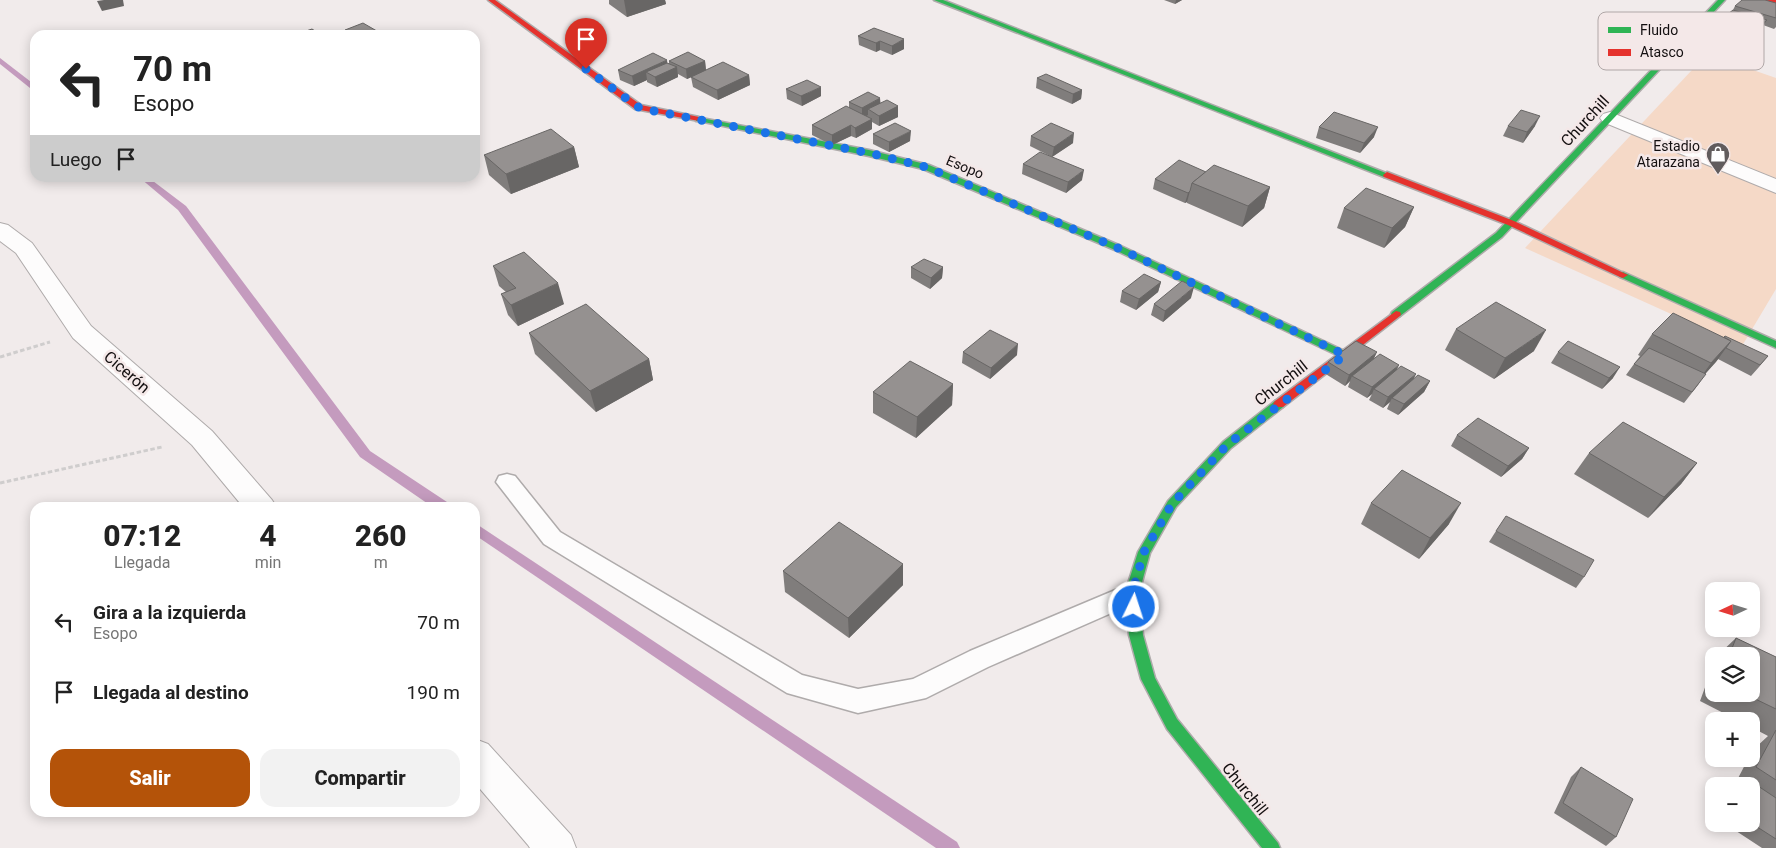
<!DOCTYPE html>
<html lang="es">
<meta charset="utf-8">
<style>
:root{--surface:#fff;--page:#f2f2f2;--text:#222;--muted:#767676;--accent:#b45309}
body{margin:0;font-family:Roboto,sans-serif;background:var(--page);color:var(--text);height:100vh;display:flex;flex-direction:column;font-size:19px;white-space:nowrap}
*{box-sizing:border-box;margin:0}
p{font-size:16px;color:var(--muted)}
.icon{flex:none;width:28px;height:28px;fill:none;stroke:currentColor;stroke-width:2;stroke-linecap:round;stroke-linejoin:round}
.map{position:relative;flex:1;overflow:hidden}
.side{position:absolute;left:30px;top:502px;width:450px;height:315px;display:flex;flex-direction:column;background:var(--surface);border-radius:15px;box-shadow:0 2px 12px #0003}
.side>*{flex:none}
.banner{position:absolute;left:30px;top:30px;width:450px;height:152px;border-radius:15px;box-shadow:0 2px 12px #0003;background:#fff;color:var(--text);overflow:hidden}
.needle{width:32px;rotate:266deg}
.buttons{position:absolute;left:1705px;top:582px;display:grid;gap:10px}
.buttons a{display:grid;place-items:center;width:55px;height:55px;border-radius:10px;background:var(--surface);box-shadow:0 2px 12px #0003;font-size:25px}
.pin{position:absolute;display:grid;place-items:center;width:42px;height:42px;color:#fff;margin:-51px -21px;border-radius:50% 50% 50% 0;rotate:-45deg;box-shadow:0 0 5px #0007}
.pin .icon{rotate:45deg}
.me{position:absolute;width:55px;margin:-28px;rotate:4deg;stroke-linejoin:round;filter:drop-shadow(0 0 4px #0008)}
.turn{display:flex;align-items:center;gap:18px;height:105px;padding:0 20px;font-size:22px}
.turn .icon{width:65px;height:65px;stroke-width:2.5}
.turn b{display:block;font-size:35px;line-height:42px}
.then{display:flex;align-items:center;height:48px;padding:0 20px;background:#0003;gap:10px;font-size:19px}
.eta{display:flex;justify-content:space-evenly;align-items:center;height:85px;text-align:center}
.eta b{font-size:30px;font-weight:800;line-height:35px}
.primary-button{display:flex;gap:10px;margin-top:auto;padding:10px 20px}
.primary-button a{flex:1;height:58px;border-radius:15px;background:var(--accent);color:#fff;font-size:20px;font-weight:800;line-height:58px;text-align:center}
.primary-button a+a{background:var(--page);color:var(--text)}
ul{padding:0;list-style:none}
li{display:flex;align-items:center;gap:15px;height:70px;padding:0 20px}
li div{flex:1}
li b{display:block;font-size:19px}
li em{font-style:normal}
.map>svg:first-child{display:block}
</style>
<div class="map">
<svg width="1776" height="848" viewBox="0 0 1776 848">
<rect width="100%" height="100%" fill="#f1ebeb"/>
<path fill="#f5d9c7" d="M1707,54L1776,78V289L1742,346L1525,248Z"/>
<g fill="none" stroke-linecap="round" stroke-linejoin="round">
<g fill="#c49bbe" fill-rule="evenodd">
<path d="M0,58L35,85V92L0,64Z"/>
<path d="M140,178H149L186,206L370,451L450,504L451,508H434L360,457L178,210Z"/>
<path d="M475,523L957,842L960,848H936L475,535Z"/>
</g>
<g stroke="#afabab" stroke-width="3">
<path id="lane" d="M507,474L515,476L560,532L802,675L858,689L913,679L970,651L1132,583L1141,586L1144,593L1141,600L988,667L926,698L858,713L787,693L544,544L496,482L499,476Z"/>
</g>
<g stroke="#afabab" stroke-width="2">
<g id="street">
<path d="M1610,112L1776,179V193L1603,122L1600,118L1603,114Z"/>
<path d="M0,223L8,225L32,243L91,326L212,431L272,500L277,508H244L192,445L73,338L16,253L0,241Z"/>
<path d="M475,739L488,744L571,835L576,848H530L528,845L475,783Z"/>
</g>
</g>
<g stroke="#afabab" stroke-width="3">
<g id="fast">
<path d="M934,0H943L1391,175L1390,177H1384Z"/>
<path d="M1718,0H1725L1502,237L1400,316H1392L1391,314L1392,312L1496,233Z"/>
<path d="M696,117L869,150L929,165L1121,246L1349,353L1350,355L1345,358L1341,357L1115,250L923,169L869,156L699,121H696Z"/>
<path d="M1623,272L1776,341V348L1620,277L1618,275Z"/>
<path d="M1279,400L1283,401L1285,404L1283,407L1231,448L1176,507L1150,553L1139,593L1143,635L1155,678L1177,719L1278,843L1280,848H1262L1167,729L1141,679L1129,635L1125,593L1138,552L1168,501L1223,442L1275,401Z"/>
</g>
</g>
<g stroke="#afabab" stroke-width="3">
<g id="jam">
<path d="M488,0H495L641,105L699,117L703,119L699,121L635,109Z"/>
<path d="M1764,0H1776V4L1765,1Z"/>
<path d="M1387,172L1514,221L1628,275L1623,278L1620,277L1508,225L1384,177L1383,175Z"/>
<path d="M1396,311L1400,312L1401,314L1400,316L1283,407H1275L1273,404L1275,401Z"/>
</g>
</g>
<g stroke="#cfcdcd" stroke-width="3" stroke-dasharray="4.5 2.5" stroke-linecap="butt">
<path d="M0,357L50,342"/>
<path d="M0,483L162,447"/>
</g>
<use href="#lane" fill="#fdfcfc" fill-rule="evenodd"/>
<use href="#street" fill="#fdfcfc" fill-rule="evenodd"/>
<use href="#fast" fill="#30b455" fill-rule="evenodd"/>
<use href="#jam" fill="#e5322d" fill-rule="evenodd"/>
</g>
<g fill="#807d7c">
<path d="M609,0H665L666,4L627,17L609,4Z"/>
<path d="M1164,0H1182L1175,4Z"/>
<path d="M1776,3V27L1774,29L1763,25L1761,29L1752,38L1717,27L1723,18L1733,10L1735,6Z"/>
<path d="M874,28L904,49L892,55L880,50L876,52L859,45L858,36Z"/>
<path d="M345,30L382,35H347Z"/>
<path d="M669,61H705L706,70L749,75L750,85L718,100L693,87L691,77L687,79L678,74V77L657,87L647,82V80L634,86L620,80L618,70L667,63L669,64Z"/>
<path d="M1037,78L1082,90L1081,99L1072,104L1036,88Z"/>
<path d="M786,89L821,96L802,106L787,99Z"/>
<path d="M849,102L881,103L898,106V117L879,126L872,122V129L856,138L851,136L832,145L812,135V125L849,108Z"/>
<path d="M1508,126H1535L1523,143L1503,136Z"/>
<path d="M1319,127L1374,137L1360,153L1316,138Z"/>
<path d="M873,134L910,141L889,152L873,144Z"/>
<path d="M1031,136L1073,143L1052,157L1030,146Z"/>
<path d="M574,147L579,167L511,194L489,175L484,155Z"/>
<path d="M1023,164L1082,180L1066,193L1022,174Z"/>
<path d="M1206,172L1270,187L1264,208L1242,227L1187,203V202L1185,203L1153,189L1155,179Z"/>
<path d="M1414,207L1405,227L1384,248L1337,228L1344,208Z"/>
<path d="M493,266L564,304L518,326L508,315L501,294L506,292L499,286Z"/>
<path d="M911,267H943L942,278L930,289L911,278Z"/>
<path d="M1161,282L1158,292L1136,310L1120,302L1122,291Z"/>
<path d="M1191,298L1163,322L1151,315L1154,304Z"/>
<path d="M1456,329L1534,351L1494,379L1445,350Z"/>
<path d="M529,333L649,359L653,380L596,412L535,354Z"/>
<path d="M1652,334L1724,337L1768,356L1759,367L1751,376L1718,359L1705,374L1698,385L1684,403L1626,375L1634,364L1640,356L1638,355Z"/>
<path d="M963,352L1017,355L990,379L962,363Z"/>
<path d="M1558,352L1613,378L1602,389L1551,363Z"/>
<path d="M1374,359L1397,369L1413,379L1430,381L1424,392L1398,415L1387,409L1390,402L1383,408L1369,400L1372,394L1367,398L1348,387L1350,381L1345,386L1324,373L1328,362Z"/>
<path d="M953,384L952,405L916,438L873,413V392Z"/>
<path d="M1457,435L1529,448L1522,459L1501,477L1451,446Z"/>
<path d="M1589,453L1697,463L1681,484L1648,518L1574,474Z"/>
<path d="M1371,503L1449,524L1419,559L1361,524Z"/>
<path d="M1496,531L1584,577L1576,588L1489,542Z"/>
<path d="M903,564V585L849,638L785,592L783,571Z"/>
<path d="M1736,638L1776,657V848H1762L1730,827L1732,824H1751V786H1734L1748,759H1751V754L1754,749L1768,736L1751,727V721H1739L1700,701L1714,663V694H1751V656H1717Z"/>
<path d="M1581,767L1616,837L1606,846L1554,813L1571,777Z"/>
</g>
<g fill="#686665">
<path d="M104,0H123L124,6L102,11L97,1Z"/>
<path d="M624,0H665L666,4L627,17Z"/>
<path d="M1176,0H1182L1175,4Z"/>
<path d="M1767,20L1761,29L1752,38L1757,28Z"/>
<path d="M904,39V49L892,55V46Z"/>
<path d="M880,41V50L876,52V43Z"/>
<path d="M667,60L668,69L646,72L647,80L634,86L632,76Z"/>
<path d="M705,61L706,71L687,79L686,69Z"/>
<path d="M677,67L678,77L657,87L655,77Z"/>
<path d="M749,75L750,85L718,100L717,90Z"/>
<path d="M821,87V96L802,106L801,96Z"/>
<path d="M1082,90L1081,99L1072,104L1073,94Z"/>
<path d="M880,98L881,108L868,109V115L862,118V108Z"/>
<path d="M898,106V117L879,126V116Z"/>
<path d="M1540,116L1535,126L1523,143L1527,132Z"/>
<path d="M872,119V129L856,138L855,128Z"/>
<path d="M851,125V136L832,145V135Z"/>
<path d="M1378,127L1374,137L1360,153L1364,143Z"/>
<path d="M911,131L910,141L889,152V142Z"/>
<path d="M1074,133L1073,143L1052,157L1054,147Z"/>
<path d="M574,147L579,167L511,194L506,174Z"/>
<path d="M1084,170L1082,180L1066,193L1068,182Z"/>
<path d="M1270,187L1264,208L1242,227L1248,206Z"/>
<path d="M1190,191L1187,202L1185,203L1188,193Z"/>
<path d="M1414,207L1405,227L1384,248L1392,228Z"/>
<path d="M943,267L942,278L930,289L931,278Z"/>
<path d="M1161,282L1158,292L1136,310L1139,299Z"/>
<path d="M558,283L564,304L518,326L511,305Z"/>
<path d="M1194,287L1191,298L1163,322L1165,311Z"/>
<path d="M1546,330L1534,351L1494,379L1505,358Z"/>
<path d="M1731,341L1716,362L1696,384L1711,363Z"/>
<path d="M1018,344L1017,355L990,379L991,368Z"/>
<path d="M1377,352L1372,363L1352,376L1350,381L1345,386L1349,375Z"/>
<path d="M649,359L653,380L596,412L590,391Z"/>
<path d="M1399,365L1394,376L1374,389L1372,394L1367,398L1372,387Z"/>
<path d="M1620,367L1613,378L1602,389L1609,378Z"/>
<path d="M1416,374L1411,385L1392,398L1390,402L1383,408L1388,397Z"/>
<path d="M1430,381L1424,392L1398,415L1404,404Z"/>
<path d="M953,384L952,405L916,438L917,417Z"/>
<path d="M1529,448L1522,459L1501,477L1508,466Z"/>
<path d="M1697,463L1681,484L1648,518L1664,497Z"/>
<path d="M1461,503L1449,524L1419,559L1430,538Z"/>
<path d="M903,564V585L849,638L848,618Z"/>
</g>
<g fill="#959190" stroke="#686665">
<path d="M1742,0H1765L1776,3V18L1735,6Z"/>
<path d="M1733,10L1767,20L1757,28L1723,18Z"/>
<path d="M363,23L382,34L380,35H354L345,30Z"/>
<path d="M874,28L904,39L892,46L880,41L876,43L858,36Z"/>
<path d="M312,29L321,35H294Z"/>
<path d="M688,52L705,61L686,69L669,61Z"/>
<path d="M653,53L667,60L632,76L618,70Z"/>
<path d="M723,62L749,75L717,90L691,77Z"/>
<path d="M667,63L677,67L655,77L646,72Z"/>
<path d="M1046,74L1082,90L1073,94L1037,78Z"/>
<path d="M807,80L821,87L801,96L786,89Z"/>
<path d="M868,92L880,98L862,108L849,102Z"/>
<path d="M887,100L898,106L879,116L868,109Z"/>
<path d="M846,106L872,119L855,128L851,125L832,135L812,125Z"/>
<path d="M1521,110L1540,116L1527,132L1508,126Z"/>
<path d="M1334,112L1378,127L1364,143L1319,127Z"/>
<path d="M895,123L911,131L889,142L873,134Z"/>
<path d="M1051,123L1074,133L1054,147L1031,136Z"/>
<path d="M551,129L574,147L506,174L484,155Z"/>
<path d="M1040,152L1084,170L1068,182L1023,164Z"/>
<path d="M1179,160L1206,172L1192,183L1190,191L1188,193L1155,179Z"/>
<path d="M1214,165L1270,187L1248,206L1192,183Z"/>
<path d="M1366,188L1414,207L1392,228L1344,208Z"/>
<path d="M524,252L558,283L511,305L501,294L516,288L493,266Z"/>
<path d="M924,259L943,267L931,278L911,267Z"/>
<path d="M1144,274L1161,282L1139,299L1122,291Z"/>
<path d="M1182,281L1194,287L1165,311L1154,304Z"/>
<path d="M1496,302L1546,330L1505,358L1456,329Z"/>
<path d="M586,304L649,359L590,391L529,333Z"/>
<path d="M1673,313L1731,341L1711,363L1652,334Z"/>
<path d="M990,330L1018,344L991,368L963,352Z"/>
<path d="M1725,336L1768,356L1760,365L1726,348L1731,341L1724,337Z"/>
<path d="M1356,341L1377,352L1349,375L1328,362Z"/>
<path d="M1568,341L1620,367L1609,378L1558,352Z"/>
<path d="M1649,348L1706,374L1692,392L1634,364Z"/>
<path d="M1380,354L1399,365L1372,387L1352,376Z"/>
<path d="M910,361L953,384L917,417L873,392Z"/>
<path d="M1401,366L1416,374L1388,397L1374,389Z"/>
<path d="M1418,375L1430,381L1404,404L1392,398Z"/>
<path d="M1478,418L1529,448L1508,466L1457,435Z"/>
<path d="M1623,422L1697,463L1664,497L1589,453Z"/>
<path d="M1402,470L1461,503L1430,538L1371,503Z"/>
<path d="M1506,516L1594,560L1584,577L1496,531Z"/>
<path d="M839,522L903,564L848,618L783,571Z"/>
<path d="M1736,638L1776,657V709L1745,694H1751V656H1729Z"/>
<path d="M1776,730V780L1756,767Z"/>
<path d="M1581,767L1633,799L1616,837L1563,803Z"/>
<path d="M1758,786L1776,798V839L1751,823V800Z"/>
</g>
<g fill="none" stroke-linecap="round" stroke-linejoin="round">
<path stroke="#1a73e8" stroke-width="9" stroke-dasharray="0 16.2" d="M586,69L638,107L644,109L869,153L926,167L1118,248L1345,355L1227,445L1172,504L1144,552L1132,593L1134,607"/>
</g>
<defs>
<g id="shop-pin" transform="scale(1.25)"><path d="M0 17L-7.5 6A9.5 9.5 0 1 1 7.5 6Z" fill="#615c5d" stroke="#f4e8e8"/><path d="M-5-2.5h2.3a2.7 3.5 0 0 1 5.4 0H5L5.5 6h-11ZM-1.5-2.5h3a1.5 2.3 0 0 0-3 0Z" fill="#fff"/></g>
</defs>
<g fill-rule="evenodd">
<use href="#shop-pin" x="1718" y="154"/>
</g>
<g text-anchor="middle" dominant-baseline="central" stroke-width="5" stroke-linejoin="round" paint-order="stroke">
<g font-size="14" fill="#130f10" stroke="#f4e8e8" text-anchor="end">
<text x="1700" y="146">Estadio<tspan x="1700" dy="16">Atarazana</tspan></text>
</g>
<g font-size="14" fill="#130f10" stroke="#f4e8e8">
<text transform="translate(965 167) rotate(23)">Esopo</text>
</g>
<g font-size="16" fill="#130f10" stroke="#f4e8e8">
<text transform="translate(1585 121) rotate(-47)">Churchill</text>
<text transform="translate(127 372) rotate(41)">Cicerón</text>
<text transform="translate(1281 383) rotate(-38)">Churchill</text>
<text transform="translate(1245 789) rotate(51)">Churchill</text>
</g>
</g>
<rect x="1598" y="12" width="166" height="58" rx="8" fill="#f4e8e8" stroke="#b0a7a7" stroke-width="1"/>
<rect x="1608" y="27" width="23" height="6" fill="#30b455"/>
<rect x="1608" y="49" width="23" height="7" fill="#e5322d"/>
<g font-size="14" fill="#130f10">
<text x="1640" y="35">Fluido</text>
<text x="1640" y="57">Atasco</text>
</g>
</svg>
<div class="buttons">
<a><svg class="needle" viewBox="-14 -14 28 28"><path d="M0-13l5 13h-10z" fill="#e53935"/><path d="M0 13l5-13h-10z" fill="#767676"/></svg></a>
<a><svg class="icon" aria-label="layers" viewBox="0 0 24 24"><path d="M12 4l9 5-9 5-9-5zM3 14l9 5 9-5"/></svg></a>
<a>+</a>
<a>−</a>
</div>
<div class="pin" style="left:586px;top:69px;background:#d93025"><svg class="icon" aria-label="arrive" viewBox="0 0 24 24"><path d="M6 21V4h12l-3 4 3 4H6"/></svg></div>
<svg class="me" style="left:1134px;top:607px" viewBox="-20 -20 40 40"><circle r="17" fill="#1a73e8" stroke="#fff" stroke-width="3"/><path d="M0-11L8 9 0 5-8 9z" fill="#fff"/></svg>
<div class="banner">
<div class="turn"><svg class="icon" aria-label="left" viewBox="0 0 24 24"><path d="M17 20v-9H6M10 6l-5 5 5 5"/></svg><div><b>70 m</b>Esopo</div></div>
<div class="then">Luego<svg class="icon" aria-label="arrive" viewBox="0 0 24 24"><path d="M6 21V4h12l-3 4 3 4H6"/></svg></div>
</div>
<section class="side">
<div class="eta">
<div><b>07:12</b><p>Llegada</p></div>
<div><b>4</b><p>min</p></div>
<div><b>260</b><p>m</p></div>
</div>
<ul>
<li><svg class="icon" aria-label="left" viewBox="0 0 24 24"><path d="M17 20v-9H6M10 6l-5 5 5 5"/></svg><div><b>Gira a la izquierda</b><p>Esopo</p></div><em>70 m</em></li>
<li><svg class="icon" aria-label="arrive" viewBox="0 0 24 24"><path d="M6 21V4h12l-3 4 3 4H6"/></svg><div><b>Llegada al destino</b></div><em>190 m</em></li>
</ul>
<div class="primary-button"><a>Salir</a><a>Compartir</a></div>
</section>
</div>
